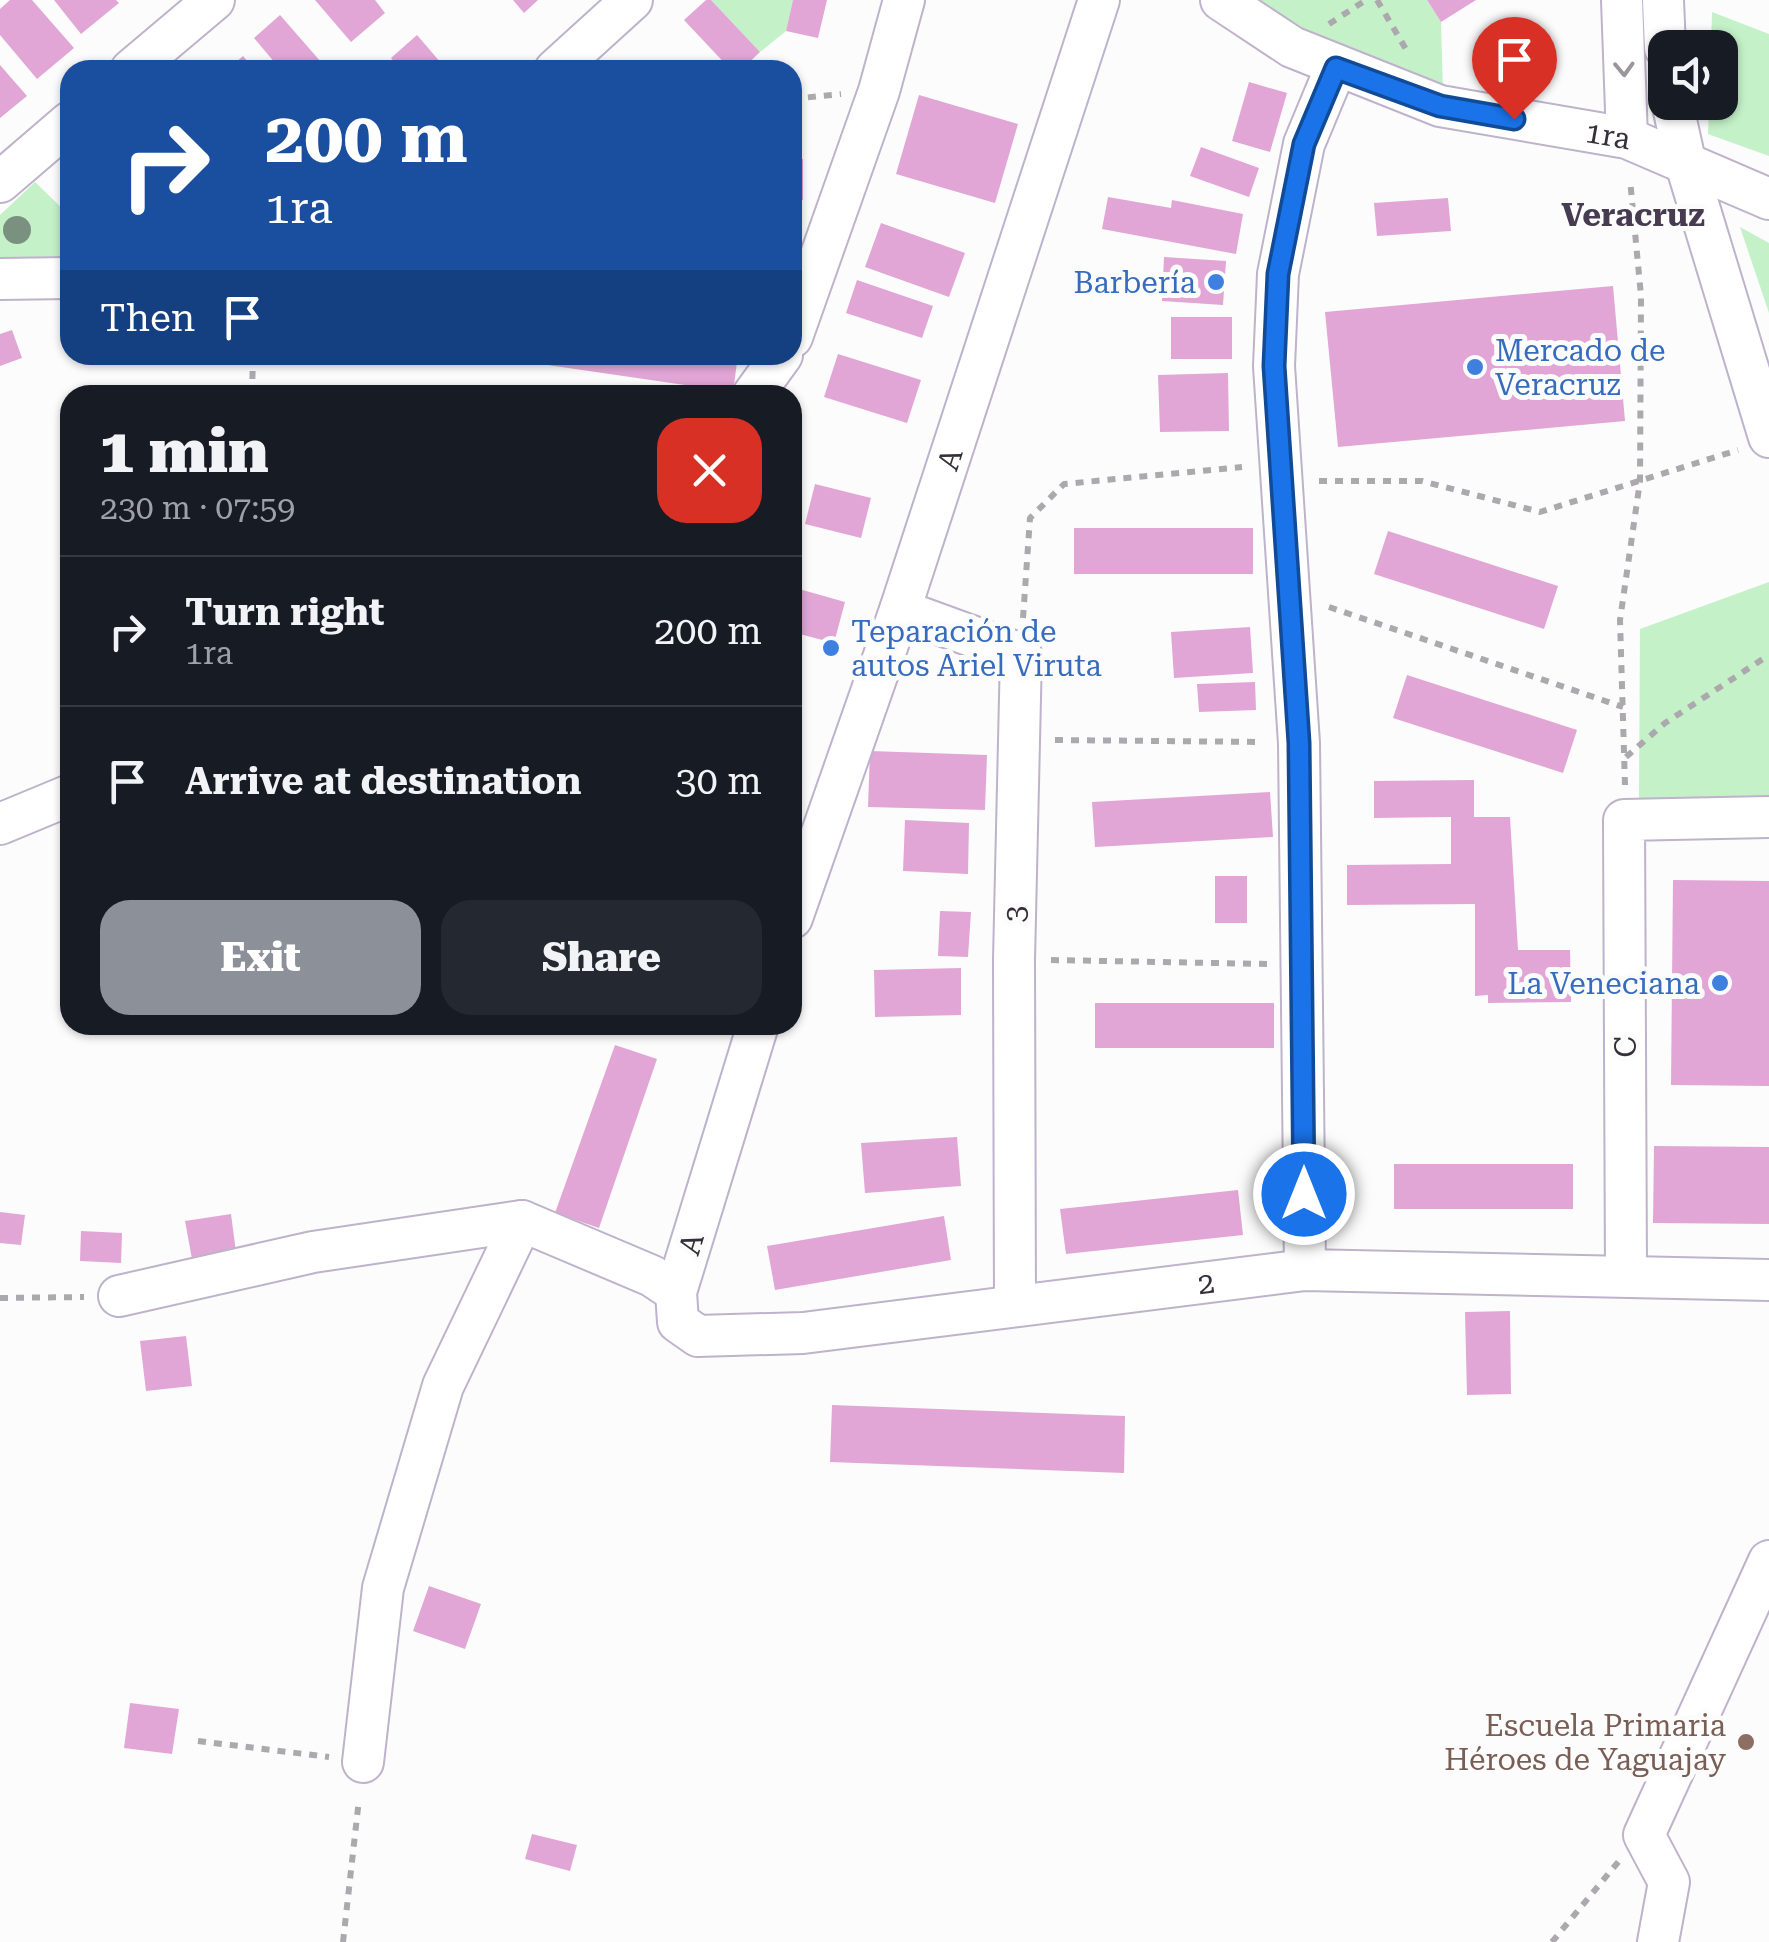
<!DOCTYPE html>
<meta charset="utf-8">
<style>
:root{--surface:#171b24;--page:#242831;--text:#f1f3f6;--muted:#9ea1a6;--line:#363941;--accent:#8c9099}
body{margin:0;font-family:"Roboto Serif",serif;background:var(--page);color:var(--text);height:100vh;display:flex;flex-direction:column;font-size:38px;white-space:nowrap}
*{box-sizing:border-box;margin:0}
p{font-size:32px;color:var(--muted)}
.icon{flex:none;width:55px;height:55px;fill:none;stroke:currentColor;stroke-width:2;stroke-linecap:round;stroke-linejoin:round}
.map{position:relative;flex:1;overflow:hidden}
.side{position:absolute;left:60px;top:385px;width:742px;height:650px;display:flex;flex-direction:column;background:var(--surface);border-radius:30px;box-shadow:0 2px 8px #0004}
.side>*{flex:none}
.top-card{position:absolute;left:60px;top:60px;width:742px;height:305px;border-radius:30px;box-shadow:0 2px 8px #0004;background:#1a4fa0;color:#fff;overflow:hidden}
.controls{position:absolute;left:1648px;top:30px;display:grid;gap:20px}
.controls a{display:grid;place-items:center;width:90px;height:90px;border-radius:20px;background:var(--surface);box-shadow:0 2px 8px #0004;font-size:50px}
.pin{position:absolute;display:grid;place-items:center;width:85px;height:85px;color:#fff;margin:-102px -42px;border-radius:50% 50% 50% 0;rotate:-45deg;box-shadow:0 0 10px #0007}
.pin .icon{rotate:45deg}
.me{position:absolute;width:110px;margin:-55px;rotate:0deg;stroke-linejoin:round;filter:drop-shadow(0 0 8px #0008)}
.turn{display:flex;align-items:center;gap:35px;height:210px;padding:0 40px;font-size:45px}
.turn .icon{width:130px;height:130px;stroke-width:2.5}
.turn b{display:block;font-size:70px;line-height:85px}
.then{display:flex;align-items:center;height:95px;padding:0 40px;background:#0003;gap:20px;font-size:38px}
.round{display:grid;place-items:center;flex:none;width:105px;height:105px;border-radius:30px;background:var(--page)}
.head{display:flex;align-items:center;justify-content:space-between;height:170px;padding:0 40px}
h1{font-size:60px;font-weight:800;line-height:75px}
.button{display:flex;gap:20px;margin-top:auto;padding:20px 40px}
.button a{flex:1;height:115px;border-radius:30px;background:var(--accent);color:#fff;font-size:40px;font-weight:800;line-height:115px;text-align:center}
.button a+a{background:var(--page);color:var(--text)}
ul{padding:0;list-style:none}
li{display:flex;align-items:center;gap:30px;height:150px;padding:0 40px;border-top:2px solid var(--line)}
li div{flex:1}
li b{display:block;font-size:38px}
li em{font-style:normal}
.map>svg:first-child{display:block}
</style>
<div class="map">
<svg width="1769" height="1942" viewBox="0 0 1769 1942">
<rect width="100%" height="100%" fill="#fcfcfc"/>
<g fill="#c4f1c8">
<path d="M711,0H793L786,31L760,52Z"/>
<path d="M1239,0H1427L1441,22L1443,92L1377,71Z"/>
<path d="M1712,12L1769,34V156L1708,134L1709,103L1720,102V48L1711,47Z"/>
<path d="M35,182L70,216V262L0,264V215Z"/>
<path d="M1740,227L1769,243V313Z"/>
<path d="M1769,582V799L1639,801L1640,629Z"/>
</g>
<g fill="#e1a6d5">
<path d="M10,0H32L74,48L37,79L0,35V9Z"/>
<path d="M54,0H116L119,3L81,34Z"/>
<path d="M315,0H375L385,13L351,42Z"/>
<path d="M513,0H538L524,13Z"/>
<path d="M706,0H711L760,52L741,70H731L684,20Z"/>
<path d="M793,0H827L818,38L786,31Z"/>
<path d="M1427,0H1476L1441,22Z"/>
<path d="M280,15L328,70H281L254,38Z"/>
<path d="M417,35L447,70H401L391,58Z"/>
<path d="M243,56L255,70H227Z"/>
<path d="M0,65L27,96L0,118Z"/>
<path d="M1249,82L1287,93L1270,152L1232,141Z"/>
<path d="M919,95L1018,124L995,203L896,174Z"/>
<path d="M1201,147L1259,168L1249,197L1190,176Z"/>
<rect x="792" y="159" width="11" height="41"/>
<path d="M1108,197L1171,208L1172,200L1243,214L1236,254L1102,229Z"/>
<path d="M1448,198L1451,231L1377,236L1374,203Z"/>
<path d="M881,223L965,253L949,297L865,267Z"/>
<path d="M1164,257L1226,261L1223,305L1162,301Z"/>
<path d="M857,280L933,306L922,338L846,313Z"/>
<path d="M1613,286L1625,421L1338,447L1325,312Z"/>
<rect x="1171" y="317" width="61" height="42"/>
<path d="M12,330L22,358L0,366V334Z"/>
<path d="M838,354L921,380L907,423L824,397Z"/>
<path d="M478,355H738L733,392Z"/>
<path d="M1228,373L1229,431L1160,432L1158,375Z"/>
<path d="M815,484L871,498L861,538L805,524Z"/>
<rect x="1074" y="528" width="179" height="46"/>
<path d="M1388,531L1558,586L1544,629L1374,574Z"/>
<path d="M792,587L845,602L834,643L792,632Z"/>
<path d="M1250,627L1253,673L1174,678L1171,632Z"/>
<path d="M1407,675L1577,730L1563,773L1393,718Z"/>
<path d="M1255,682L1256,710L1199,712L1197,684Z"/>
<path d="M870,751L987,755L985,810L868,807Z"/>
<path d="M1474,780V817H1510L1518,950H1570L1571,1002L1488,1003V995L1475,996V904L1347,905V865L1451,864V817L1374,818V781Z"/>
<path d="M1270,792L1273,837L1095,847L1092,802Z"/>
<path d="M905,820L969,823L968,874L903,871Z"/>
<rect x="1215" y="876" width="32" height="47"/>
<path d="M1673,880L1769,881V1086L1671,1085Z"/>
<path d="M940,911L971,912L968,957L938,956Z"/>
<path d="M961,968V1015L875,1017L874,970Z"/>
<rect x="1095" y="1003" width="179" height="45"/>
<path d="M615,1045L657,1059L599,1228L555,1213Z"/>
<path d="M957,1137L961,1186L865,1193L861,1143Z"/>
<path d="M1654,1146L1769,1147V1224L1653,1223Z"/>
<rect x="1394" y="1164" width="179" height="45"/>
<path d="M1238,1190L1243,1235L1066,1254L1060,1209Z"/>
<path d="M0,1212L25,1215L21,1245L0,1243Z"/>
<path d="M231,1214L236,1252L192,1259L185,1221Z"/>
<path d="M944,1216L951,1260L775,1290L767,1246Z"/>
<path d="M81,1231L122,1233L121,1263L80,1261Z"/>
<path d="M1510,1311L1511,1394L1467,1395L1465,1312Z"/>
<path d="M186,1336L192,1386L146,1391L140,1341Z"/>
<path d="M832,1405L1125,1416L1124,1473L830,1462Z"/>
<path d="M429,1586L481,1604L465,1649L413,1631Z"/>
<path d="M130,1703L179,1709L172,1754L124,1748Z"/>
<path d="M532,1834L577,1845L570,1871L525,1859Z"/>
</g>
<g fill="none" stroke-linecap="round" stroke-linejoin="round">
<g stroke="#bfb2cb" stroke-width="44">
<g id="minor">
<path id="s1" d="M1221,0L1292,47L1440,106L1627,138L1769,199"/>
<path d="M1622,0L1627,138"/>
<path d="M1663,0L1665,48"/>
<path d="M131,70L214,0"/>
<path d="M555,70L632,0"/>
<path d="M1672,102L1685,161L1769,437"/>
<path d="M0,182L70,122"/>
<path d="M0,279L70,278"/>
<path d="M792,337L879,91L904,0"/>
<path d="M753,395L782,355"/>
<path d="M900,610L1021,654L1014,960L1015,1303"/>
<path d="M0,824L70,795"/>
<path id="s2" d="M792,918L900,610L1099,0"/>
<path id="s3" d="M758,1025L676,1292L678,1322L698,1336L803,1333L1305,1270L1769,1280"/>
<path d="M1305,1270L1299,743L1274,366L1278,274L1304,144L1336,67"/>
<path d="M1626,1274L1624,820L1769,817"/>
<path d="M119,1296L313,1252L522,1221L652,1276L676,1292"/>
<path d="M363,1762L383,1588L443,1386L522,1221"/>
<path d="M1658,1942L1669,1882L1644,1835L1769,1561"/>
</g>
</g>
<g stroke="#aba9ad" stroke-width="6" stroke-dasharray="8 8" stroke-linecap="butt">
<path d="M1377,0L1407,51"/>
<path d="M1329,24L1366,0"/>
<path d="M792,99L841,94"/>
<path d="M252,395L253,355"/>
<path d="M1319,481H1422L1540,512L1738,450"/>
<path d="M1329,607L1623,707"/>
<path d="M1023,618L1030,518L1064,484L1242,467"/>
<path d="M1055,740L1262,742"/>
<path d="M1626,757L1665,723L1769,655"/>
<path d="M1625,785L1620,620L1640,481L1641,296L1630,179"/>
<path d="M1051,960L1268,964"/>
<path d="M0,1298L84,1297"/>
<path d="M198,1741L329,1757"/>
<path d="M343,1942L359,1799"/>
<path d="M1552,1942L1619,1861"/>
</g>
<use href="#minor" stroke="#fff" stroke-width="40"/>
</g>
<circle fill="#7b917f" cx="17" cy="230" r="14"/>
<defs><path id="oneway-chevron" d="M-2-3.5L2.5 0L-2 3.5" fill="none" stroke-width="1.6" stroke-linecap="round" stroke-linejoin="round" transform="scale(2.5)"/></defs>
<use stroke="#9a979c" href="#oneway-chevron" transform="translate(1624 69) rotate(88)"/>
<g fill="none" stroke-linecap="round" stroke-linejoin="round">
<g stroke="#114b97" stroke-width="25">
<path id="route" d="M1304,1194L1299,743L1274,366L1278,274L1304,144L1336,68L1440,106L1514,119"/>
</g>
<use href="#route" stroke="#1a73e8" stroke-width="18"/>
</g>
<g fill="#3f7fe0" stroke="#fcfcfc" stroke-width="4">
<circle cx="1216" cy="282" r="10"/>
<circle cx="1475" cy="367" r="10"/>
<circle cx="831" cy="648" r="10"/>
<circle cx="1720" cy="983" r="10"/>
</g>
<circle fill="#8d6e63" stroke="#fcfcfc" stroke-width="4" cx="1746" cy="1742" r="10"/>
<g text-anchor="middle" dominant-baseline="central" stroke-width="10" stroke-linejoin="round" paint-order="stroke">
<g font-size="30" fill="#342f39" stroke="#fcfcfc">
<text stroke="none"><textPath href="#s1" startOffset="415">1ra</textPath></text>
<text stroke="none"><textPath href="#s2" startOffset="485">A</textPath></text>
<text transform="translate(1015 914) rotate(-89)">3</text>
<text transform="translate(1625 1047) rotate(-90)">C</text>
<text transform="translate(691 1244) rotate(-73)">A</text>
<text stroke="none"><textPath href="#s3" startOffset="845">2</textPath></text>
</g>
<g font-size="30" fill="#366cbe" stroke="#fcfcfc" text-anchor="end">
<text x="1196" y="282">Barbería</text>
<text x="1495" y="350" text-anchor="start">Mercado de<tspan x="1495" dy="34">Veracruz</tspan></text>
<text x="851" y="631" text-anchor="start">Teparación de<tspan x="851" dy="34">autos Ariel Viruta</tspan></text>
<text x="1700" y="983">La Veneciana</text>
</g>
<g font-size="30" fill="#785e54" stroke="#fcfcfc" text-anchor="end">
<text x="1726" y="1725">Escuela Primaria<tspan x="1726" dy="34">Héroes de Yaguajay</tspan></text>
</g>
<g font-size="32" font-weight="bold" fill="#473b51" stroke="#fcfcfc">
<text x="1633" y="215">Veracruz</text>
</g>
</g>
</svg>
<div class="controls">
<a><svg class="icon" aria-label="sound" viewBox="0 0 24 24"><path d="M4 9h4l5-4v14l-5-4H4zM17 9q2 3 0 6"/></svg></a>
</div>
<div class="pin" style="left:1514px;top:119px;background:#d93025"><svg class="icon" aria-label="arrive" viewBox="0 0 24 24"><path d="M6 21V4h12l-3 4 3 4H6"/></svg></div>
<svg class="me" style="left:1304px;top:1194px" viewBox="-20 -20 40 40"><circle r="17" fill="#1a73e8" stroke="#fff" stroke-width="3"/><path d="M0-11L8 9 0 5-8 9z" fill="#fff"/></svg>
<div class="top-card">
<div class="turn"><svg class="icon" aria-label="right" viewBox="0 0 24 24"><path d="M7 20v-9h11M14 6l5 5-5 5"/></svg><div><b>200 m</b>1ra</div></div>
<div class="then">Then<svg class="icon" aria-label="arrive" viewBox="0 0 24 24"><path d="M6 21V4h12l-3 4 3 4H6"/></svg></div>
</div>
<section class="side">
<div class="head"><div><h1>1 min</h1><p>230 m · 07:59</p></div><a class="round" style="background:#d93025;color:#fff"><svg class="icon" aria-label="close" viewBox="0 0 24 24"><path d="M6 6l12 12M18 6L6 18"/></svg></a></div>
<ul>
<li><svg class="icon" aria-label="right" viewBox="0 0 24 24"><path d="M7 20v-9h11M14 6l5 5-5 5"/></svg><div><b>Turn right</b><p>1ra</p></div><em>200 m</em></li>
<li><svg class="icon" aria-label="arrive" viewBox="0 0 24 24"><path d="M6 21V4h12l-3 4 3 4H6"/></svg><div><b>Arrive at destination</b></div><em>30 m</em></li>
</ul>
<div class="button"><a>Exit</a><a>Share</a></div>
</section>
</div>
